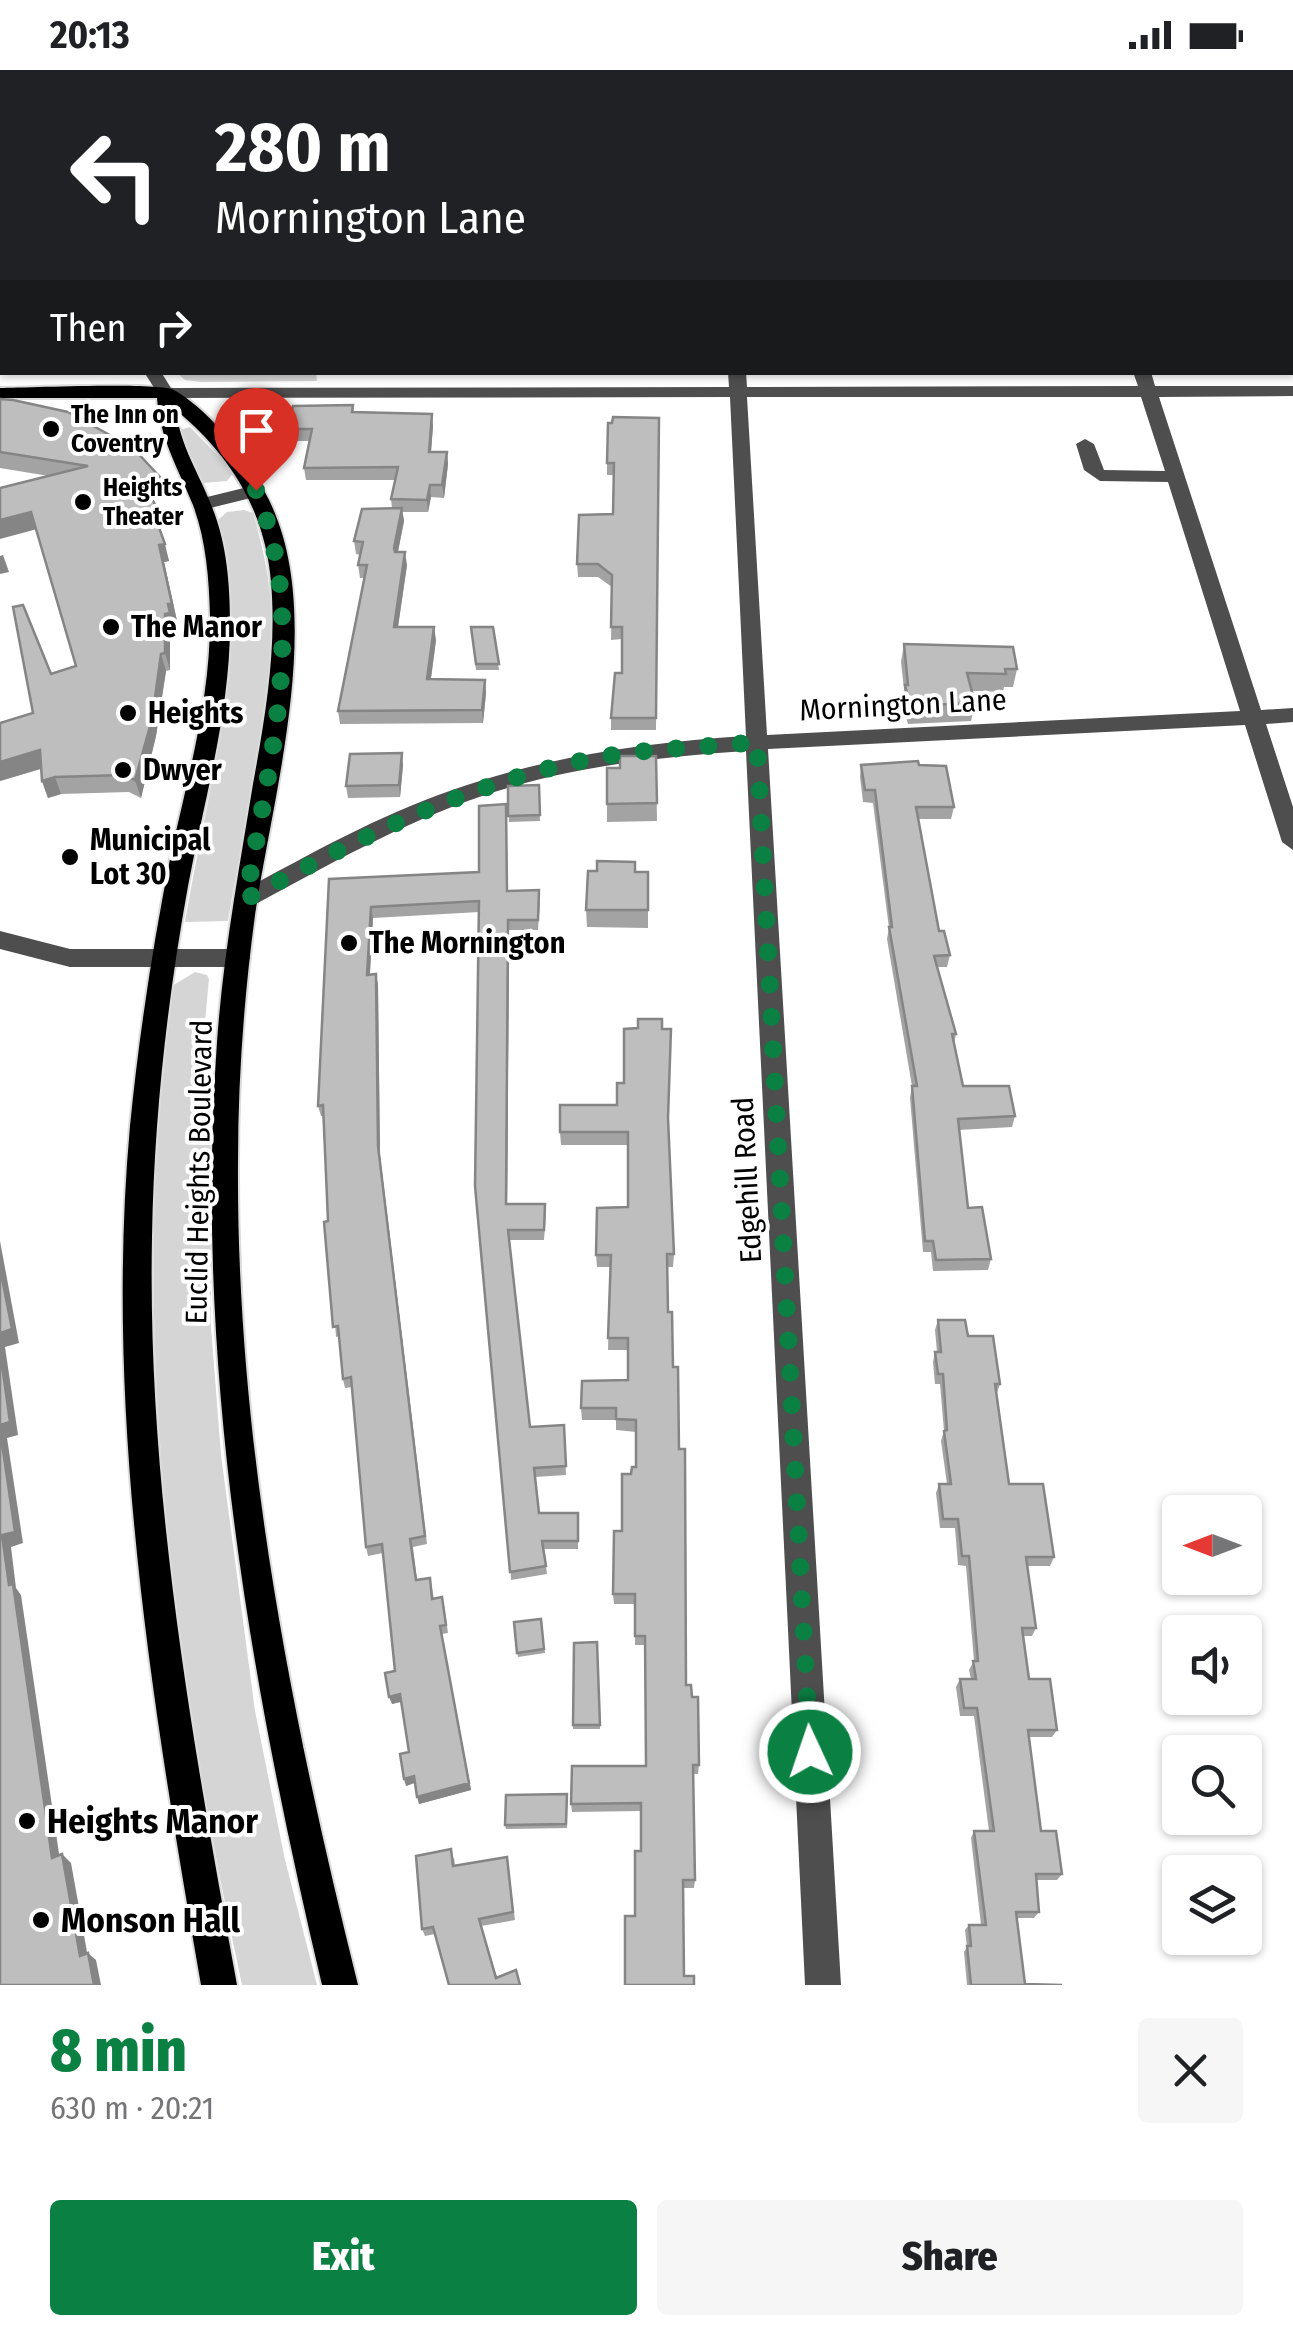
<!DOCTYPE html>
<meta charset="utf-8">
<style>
:root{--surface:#fff;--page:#f6f6f6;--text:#202124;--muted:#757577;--accent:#0b8043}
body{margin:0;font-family:"Fira Sans Condensed",sans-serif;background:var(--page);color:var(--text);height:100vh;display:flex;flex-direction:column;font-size:38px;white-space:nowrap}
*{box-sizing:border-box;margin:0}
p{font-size:32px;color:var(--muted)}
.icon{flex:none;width:55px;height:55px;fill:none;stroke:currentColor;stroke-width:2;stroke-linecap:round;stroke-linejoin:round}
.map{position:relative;height:1915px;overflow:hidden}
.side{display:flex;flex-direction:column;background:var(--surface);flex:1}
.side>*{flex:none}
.top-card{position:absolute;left:0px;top:0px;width:1295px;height:305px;box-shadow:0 2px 8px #0004;background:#202124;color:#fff;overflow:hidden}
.needle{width:65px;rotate:270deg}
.tools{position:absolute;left:1162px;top:1425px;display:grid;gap:20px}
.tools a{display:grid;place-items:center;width:100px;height:100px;border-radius:10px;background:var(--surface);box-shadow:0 2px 8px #0004;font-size:50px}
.pin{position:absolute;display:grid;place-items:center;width:85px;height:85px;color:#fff;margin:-102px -42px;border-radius:50% 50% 50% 0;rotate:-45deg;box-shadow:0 0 10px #0007}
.pin .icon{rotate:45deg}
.me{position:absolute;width:110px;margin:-55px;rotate:357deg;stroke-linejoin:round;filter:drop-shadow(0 0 8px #0008)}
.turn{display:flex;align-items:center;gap:35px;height:210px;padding:0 50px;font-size:45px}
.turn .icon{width:130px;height:130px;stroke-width:2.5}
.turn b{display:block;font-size:70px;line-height:85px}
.then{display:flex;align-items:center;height:95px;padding:0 50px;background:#0003;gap:20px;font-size:38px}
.round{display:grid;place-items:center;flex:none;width:105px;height:105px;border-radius:10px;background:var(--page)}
.head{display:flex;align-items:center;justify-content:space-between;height:170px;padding:0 50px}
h1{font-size:60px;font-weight:800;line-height:75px;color:var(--accent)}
.button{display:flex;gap:20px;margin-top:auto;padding:20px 50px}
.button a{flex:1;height:115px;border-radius:10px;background:var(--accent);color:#fff;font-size:40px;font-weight:800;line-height:115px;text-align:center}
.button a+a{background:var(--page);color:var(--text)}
.status{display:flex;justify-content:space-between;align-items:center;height:70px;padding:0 50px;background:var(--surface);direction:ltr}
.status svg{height:28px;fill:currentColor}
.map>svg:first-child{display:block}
</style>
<div class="status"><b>20:13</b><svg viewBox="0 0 49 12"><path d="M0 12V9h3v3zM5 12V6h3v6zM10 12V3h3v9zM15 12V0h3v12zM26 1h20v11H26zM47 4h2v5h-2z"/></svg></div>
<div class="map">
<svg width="1293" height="1915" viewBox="0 0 1293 1915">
<rect width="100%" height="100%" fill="#fff"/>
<g fill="#d5d5d5">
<path d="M177,303H316L317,311L201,312L185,310Z"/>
<path d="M190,357L234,402L227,411L203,413L176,361Z"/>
<path d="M244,440L253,443C262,474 270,507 271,540C273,637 244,755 228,851L185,852C206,725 251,579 217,451L227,442Z"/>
<path d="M195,902L207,905L209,909L201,994L210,1034L211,1257L221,1385L255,1641L285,1790L317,1915H242C172,1589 126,1249 172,916Z"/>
</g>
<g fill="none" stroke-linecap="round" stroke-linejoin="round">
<g stroke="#dbdbdb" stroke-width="4">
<path id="major" d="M0,318C27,318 158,312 174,320C210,340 251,393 269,430C326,546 273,722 255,845C244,927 238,1009 238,1092C236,1371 291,1646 358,1915H322C249,1606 194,1291 217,972C223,886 239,800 253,714C265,648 277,580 271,512C265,440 230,385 176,340C180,376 199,403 212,437C227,474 230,515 230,555C230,643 204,730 188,816C167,932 154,1049 152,1167C147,1418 192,1669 237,1915H201C152,1633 104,1343 130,1056C139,965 153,874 171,784C188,706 211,627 210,546C209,508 206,470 193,435C178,398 160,369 157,328H0Z"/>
</g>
<g fill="#4e4e4e" fill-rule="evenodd">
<path d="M557,0H572L573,2H559Z"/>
<path d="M898,0H915L916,2H900Z"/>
<rect x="0" y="70" width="2" height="8"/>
<path d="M144,302H161L171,318L729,317L728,302H746L747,317L1138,316L1133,302H1151L1155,316H1293V326L1159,327L1261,640L1293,638V652L1266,654L1293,737V780L1282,772L1245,655L768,679L841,1915H805L746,681C657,687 567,697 482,726C402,753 328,795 254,835H238L234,829L238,823C312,783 386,741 467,715C557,685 651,672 746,666L730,327L166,328L160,327ZM747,327H1141L1165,401L1104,400L1094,374L1085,369L1076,374L1084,400L1100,411L1168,412L1240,641L767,665Z"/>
<path d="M256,415L265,421L263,425L202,440L193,434L195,430Z"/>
<path d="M0,861L70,879H238L247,882L250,888L247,894L238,897H70L0,879Z"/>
</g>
<use href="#major" fill="#000" fill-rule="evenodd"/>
</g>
<g fill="#a3a3a3">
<path d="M974,0H1062L1064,1L1063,2H978Z"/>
<path d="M0,218H2V302L0,303Z"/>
<path d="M0,329L164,424L152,429L162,457L159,458L169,491L164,492L177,551H173L174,560L170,561V600L166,601L156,666L141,728L129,722L61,724L48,728L42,711L41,699L0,711V653L33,643L51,604L76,596L36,459L49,406L0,398Z"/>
<path d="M353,335L354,342L433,356L431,382H447L448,394L444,428L431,427L428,442H402L404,451L398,482L407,495L398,557L436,570L431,609L485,610L486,623L483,653L340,654L338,641L364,508H360L358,495L361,485L356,484L354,471L392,438L391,429L395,410H306L304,398L310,371H290L287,359Z"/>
<path d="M659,348L656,660H611V648L622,603V569L611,570L612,517L598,507H578L577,494L613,444L614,405H607V393Z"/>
<path d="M471,557H493L499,600H476Z"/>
<path d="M904,574L1017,599L1013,617H1004L1003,622L972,621L975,633L971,651L908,654L902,633L904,619L901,592Z"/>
<path d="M656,686L657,751L607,752V698H620Z"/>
<path d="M403,695L400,727L348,728L346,716Z"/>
<path d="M861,695H919L954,737L951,749H918L939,861L950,885L947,897H937L956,964L954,974L963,1016L1015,1046L1012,1057L959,1060L968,1138L991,1189L988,1200L933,1201L931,1182H923L910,1028L912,1016L887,869L889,858L873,733L863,732L860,707Z"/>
<path d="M539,715L540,751L509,752L508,716Z"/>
<path d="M506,734L508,821L540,831L538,860H509L507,1134H545L546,1144L544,1170H509L530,1357L564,1355L566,1405L535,1407L539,1443H578V1479H544L547,1504L511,1510L479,842L373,848L370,905L376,904L378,915L380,1086L427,1474L413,1477L417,1510L430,1508L434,1529L442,1527L444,1535L448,1563L442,1564L471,1720L419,1734L415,1713L406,1716L409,1682L401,1632L392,1634L395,1601L383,1483L368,1486L366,1477L352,1317L345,1318L343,1309L339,1266L336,1267L328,1151L323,1046H321L318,1036L329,809L479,802Z"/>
<path d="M597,801L648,802V858L587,857L586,840Z"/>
<path d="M668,1052L674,1184L673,1197H667L668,1242L679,1379L686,1615L699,1695L698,1704H693L695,1810L694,1818H683L625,1915L635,1846L641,1781V1741L572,1742L571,1734L646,1696L645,1575H635V1534H614L613,1524L631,1404L636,1397V1362L616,1360V1350H582L581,1338L628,1310V1280H608L610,1197H597L596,1185L628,1137V1075H561L560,1062Z"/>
<path d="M938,1250L968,1266L1000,1314L997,1323L1009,1414L1054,1487L1050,1496H1028L1036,1558L1032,1566H1023L1029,1609L1057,1660L1052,1667H1029L1041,1761L1062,1804L1057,1810H1037L1039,1842L1034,1848H1017L1025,1914L1062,1915H967L964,1882L967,1877L965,1860L969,1855H981L971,1768L974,1761H989L974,1646H960L956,1617L960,1609H971L969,1600L974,1591L966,1496L958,1495L955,1458H940L936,1423L939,1414H947L941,1371L944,1361L940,1314H935L933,1292L935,1282H937L935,1260Z"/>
<path d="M541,1549L545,1583L518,1587L514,1552Z"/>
<path d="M597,1572L600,1659H573L574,1573Z"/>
<path d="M567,1724V1758L506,1759L505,1755Z"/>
<path d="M454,1787L455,1796L507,1787L515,1850L481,1856L497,1907L520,1915H449L435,1864L425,1866L422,1859Z"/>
</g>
<g fill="#858585">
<path d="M693,0H723L714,2H687Z"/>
<path d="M432,344L433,356L430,394L429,382Z"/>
<path d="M447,382L448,394L444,428L442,415Z"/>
<path d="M160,407L164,424L148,431L144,414Z"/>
<path d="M430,415L431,427L428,442L427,430Z"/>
<path d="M402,438L404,451L396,491L394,478Z"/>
<path d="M158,440L162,457L158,458L153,441Z"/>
<path d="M31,442L37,459L0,469V450Z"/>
<path d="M165,474L169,491L164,492L177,551H173L174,560L170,561V600L165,583L159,475Z"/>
<path d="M405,482L407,495L396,570L394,557Z"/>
<path d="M3,485L9,502L0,504V486Z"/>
<path d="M434,557L436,570L429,622L427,609Z"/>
<path d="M161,584L166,601L156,666L141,728L135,710Z"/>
<path d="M485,610L486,623L483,653L482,640Z"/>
<path d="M40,680L46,697L0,711V692Z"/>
<path d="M402,683L403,695L400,727L399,715Z"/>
<path d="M55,707L61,724L48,728L42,711Z"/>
<path d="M371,837L373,848L369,916L367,905Z"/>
<path d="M508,850L509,860L507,1144L506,1134Z"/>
<path d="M376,904L378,915L380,1086L427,1474L378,1076Z"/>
<path d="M0,1171L19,1273L5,1277L18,1365L7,1368L23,1473L11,1477L16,1518L21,1525L61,1797L52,1788L2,1465L0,1360Z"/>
<path d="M442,1564L471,1720L419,1734L417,1727Z"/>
<path d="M400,1624L403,1631L392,1634L389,1627Z"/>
<path d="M414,1706L416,1712L406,1716L404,1709Z"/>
<path d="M62,1784L71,1793L89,1893L80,1886Z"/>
<path d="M88,1883L96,1890L101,1915H94Z"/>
</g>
<g fill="#bebebe" stroke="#858585" stroke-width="2.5">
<path d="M81,0H116L115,2H80Z"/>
<path d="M637,0H693L687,2H639Z"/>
<path d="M993,0H1062L1064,1L1059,2H997Z"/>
<rect x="0" y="218" width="2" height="21"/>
<path d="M2,246V288H0V252Z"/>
<path d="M0,329L13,330L68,342L133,378L160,407L144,414L158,440L153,441L165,474L159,475L172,534H168L170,543L165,544V583L161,584L152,649L135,710L124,705L55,707L42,711L40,680L0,692V653L33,643L13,537L23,535L51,604L76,596L31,442L0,450V418L88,396L0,382Z"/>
<path d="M353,335L352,342L432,344L429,382H447L442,415H430L427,430L391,429L398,397L304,398L312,359H287L293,336Z"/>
<path d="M613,347L659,348L656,648H611L615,603H622V557H611L612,505L598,494H577L579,445L613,444L614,393H607L608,353H612Z"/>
<path d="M402,438L394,478L395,482H405L394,557H434L427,609L485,610L482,640L338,641L367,495H358L363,472L354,471L362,439Z"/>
<path d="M471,557H493L499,594H476Z"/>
<path d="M904,574L1013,577L1017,599H1005L1006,604L967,603L975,633L910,636L905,615H908Z"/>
<path d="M402,683L399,715L346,716L350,684Z"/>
<path d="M620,686H656L657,733L607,734V698H620Z"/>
<path d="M918,691L919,695L946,696L954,737H916L939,861H944L950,885L934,886L956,964H952L963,1016H1009L1015,1046L958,1049L968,1138L982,1137L991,1189L936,1190L933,1171H925L912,1016H917L889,857H892L875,720H865L861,695Z"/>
<path d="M539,715L540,745L508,746V716Z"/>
<path d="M506,734L507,821L539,820L538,850H508L506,1134H545L544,1160H508L530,1357L564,1355L566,1396L534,1398L539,1443H578V1471H542L546,1496L510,1502L475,1116L479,831L371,837L367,905L376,904L378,1076L425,1466L410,1469L416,1510L430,1508L432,1529L442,1527L446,1555L440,1556L469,1713L417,1727L414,1706L404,1709L400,1684L409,1682L400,1624L389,1627L385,1603L395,1601L382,1474L366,1477L351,1307L343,1309L338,1256L333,1257L324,1152L328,1151L323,1035L318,1036L329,809L479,802V736Z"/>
<path d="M597,791L635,792V802H648V840H586L588,801H597Z"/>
<path d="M638,949H662V959H671L668,1048L674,1184H667L668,1242H672L673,1297H678L679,1379H685L686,1615H691L692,1627H698L699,1695H693L695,1810H683L684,1906H694V1915H625V1846H635V1781H641V1733L571,1734L572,1696H646L645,1566H635V1524H613L614,1461H622V1404H631L632,1397H636V1350L616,1349V1338H581L582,1311L628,1310V1268H608L611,1185H596L597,1138L628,1137V1062H560V1035H617V1013H624V959L638,958Z"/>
<path d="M0,1198L12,1259L0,1263Z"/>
<path d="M938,1250H965L968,1266H993L1000,1314H995L1009,1414H1043L1054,1487H1026L1036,1558H1022L1029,1609H1050L1057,1660H1028L1041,1761H1056L1062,1804H1036L1039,1842H1016L1025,1914L1062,1915H971L967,1876H971L969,1855H986L974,1761H994L977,1638H964L960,1609H976L973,1591H978L969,1486H962L958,1449H943L939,1414H951L944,1361L947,1360L943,1304H938L935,1282H941Z"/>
<path d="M0,1281L10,1352L0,1355Z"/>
<path d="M0,1360L15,1462L2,1465L9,1515L13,1514L52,1788L62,1784L80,1886L88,1883L94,1915H0Z"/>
<path d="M541,1549L544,1579L517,1583L514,1552Z"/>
<path d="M597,1572L600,1655H573L574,1573Z"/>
<path d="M567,1724L566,1754L505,1755L506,1725Z"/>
<path d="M451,1779L453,1796L507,1787L513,1842L479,1849L496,1908L516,1900L520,1915H449L433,1857L422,1859L416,1786Z"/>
</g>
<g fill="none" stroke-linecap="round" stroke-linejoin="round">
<path stroke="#0b8043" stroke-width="18" stroke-dasharray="0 32.4" d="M256,420C310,552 268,695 246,829C357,769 465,714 590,689C645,678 701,678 757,672L810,1682"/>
</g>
<g fill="#000" stroke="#fff" stroke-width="4">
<circle cx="51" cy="359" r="10"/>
<circle cx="83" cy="432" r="10"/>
<circle cx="111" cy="557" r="10"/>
<circle cx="128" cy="643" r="10"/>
<circle cx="123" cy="700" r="10"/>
<circle cx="70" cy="787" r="10"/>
<circle cx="349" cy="873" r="10"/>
<circle cx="27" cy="1751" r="10"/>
<circle cx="41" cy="1850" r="10"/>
</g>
<g text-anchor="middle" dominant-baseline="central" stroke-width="8" stroke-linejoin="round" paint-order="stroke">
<g font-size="25" font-weight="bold" fill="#000" stroke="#fff" text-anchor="start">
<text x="71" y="345">The Inn on<tspan x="71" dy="29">Coventry</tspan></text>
<text x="103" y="418">Heights<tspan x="103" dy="29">Theater</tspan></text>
</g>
<g font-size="30" font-weight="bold" fill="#000" stroke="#fff" text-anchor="start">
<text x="131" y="557">The Manor</text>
<text x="148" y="643">Heights</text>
<text x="143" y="700">Dwyer</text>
<text x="90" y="770">Municipal<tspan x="90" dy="34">Lot 30</tspan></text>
<text x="369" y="873">The Mornington</text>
</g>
<g font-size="30" fill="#000" stroke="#fff">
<text transform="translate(903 635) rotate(-3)">Mornington Lane</text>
<text transform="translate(199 1102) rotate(-89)">Euclid Heights Boulevard</text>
<text transform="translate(747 1110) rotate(-93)">Edgehill Road</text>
</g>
<g font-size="35" font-weight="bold" fill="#000" stroke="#fff" text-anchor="start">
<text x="47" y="1751">Heights Manor</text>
<text x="61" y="1850">Monson Hall</text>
</g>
</g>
</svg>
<div class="tools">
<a><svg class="needle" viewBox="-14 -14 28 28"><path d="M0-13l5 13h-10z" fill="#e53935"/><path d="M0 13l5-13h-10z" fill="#757577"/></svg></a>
<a><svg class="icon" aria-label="sound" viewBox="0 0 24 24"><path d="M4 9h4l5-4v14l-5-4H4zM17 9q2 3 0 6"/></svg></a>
<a><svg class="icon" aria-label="search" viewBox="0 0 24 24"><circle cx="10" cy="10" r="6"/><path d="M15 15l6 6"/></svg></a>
<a><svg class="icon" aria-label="layers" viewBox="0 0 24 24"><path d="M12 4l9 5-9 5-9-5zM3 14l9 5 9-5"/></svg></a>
</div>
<div class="pin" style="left:256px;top:420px;background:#d93025"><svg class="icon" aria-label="arrive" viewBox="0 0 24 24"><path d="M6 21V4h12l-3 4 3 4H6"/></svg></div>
<svg class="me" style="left:810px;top:1682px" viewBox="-20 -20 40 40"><circle r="17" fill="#0b8043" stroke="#fff" stroke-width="3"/><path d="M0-11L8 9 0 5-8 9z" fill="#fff"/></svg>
<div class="top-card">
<div class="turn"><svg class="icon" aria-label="left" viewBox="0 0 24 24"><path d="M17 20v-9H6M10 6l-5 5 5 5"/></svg><div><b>280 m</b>Mornington Lane</div></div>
<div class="then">Then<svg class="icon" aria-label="right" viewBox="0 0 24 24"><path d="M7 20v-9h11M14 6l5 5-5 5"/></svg></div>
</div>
</div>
<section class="side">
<div class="head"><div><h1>8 min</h1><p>630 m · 20:21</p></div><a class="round"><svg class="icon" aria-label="close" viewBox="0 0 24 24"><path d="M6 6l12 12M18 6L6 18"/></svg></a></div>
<div class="button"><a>Exit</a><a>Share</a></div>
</section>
